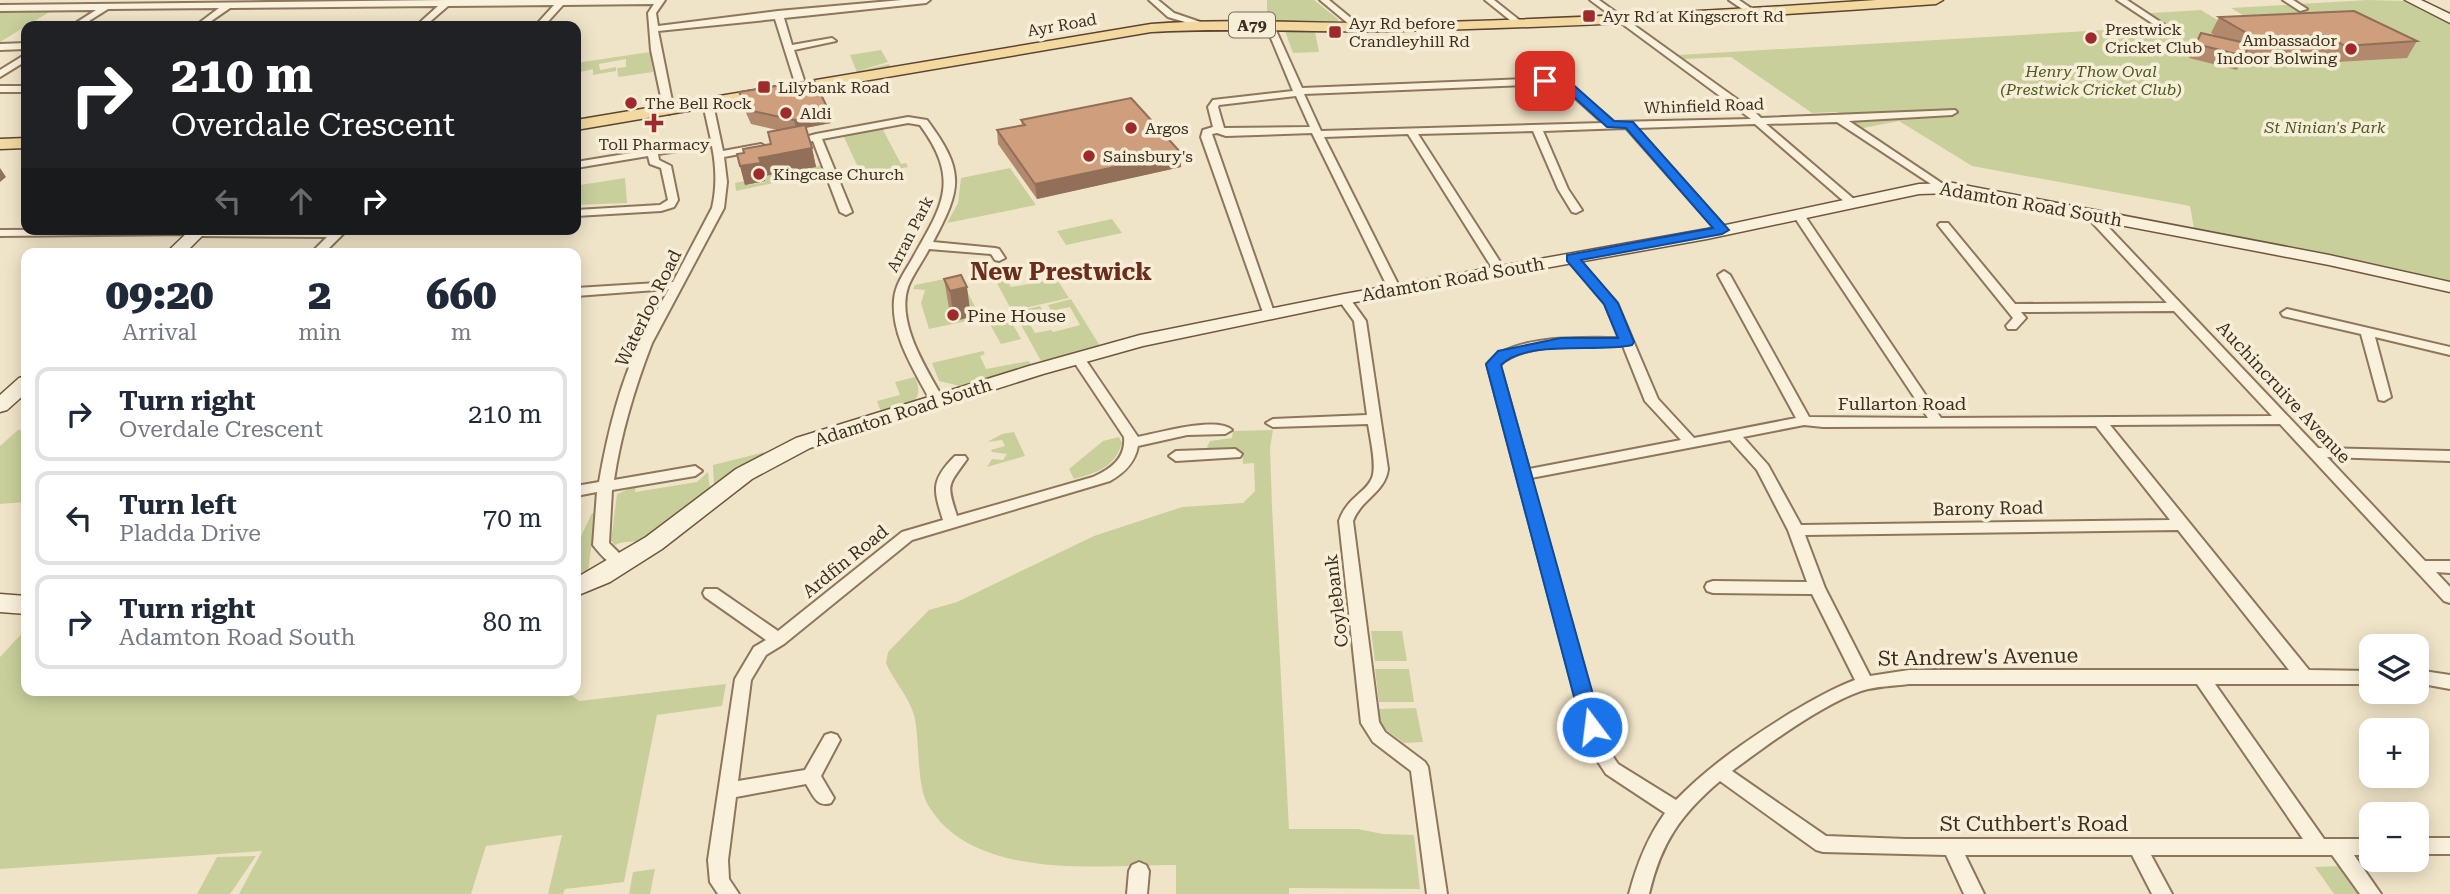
<!DOCTYPE html>
<meta charset="utf-8">
<style>
:root{--surface:#fff;--page:#f2f2f3;--text:#1f2937;--muted:#747a83;--line:#e0e1e3}
body{margin:0;font-family:"Roboto Serif",serif;background:var(--page);color:var(--text);height:100vh;display:flex;flex-direction:column;font-size:26px;white-space:nowrap}
*{box-sizing:border-box;margin:0}
p{font-size:23px;color:var(--muted)}
.icon{flex:none;width:38px;height:38px;fill:none;stroke:currentColor;stroke-width:2;stroke-linecap:round;stroke-linejoin:round}
.map{position:relative;flex:1;overflow:hidden}
.details{position:absolute;left:21px;top:248px;width:560px;height:448px;display:flex;flex-direction:column;background:var(--surface);border-radius:14px;box-shadow:0 4px 18px #0003}
.details>*{flex:none}
.guide{position:absolute;left:21px;top:21px;width:560px;height:214px;border-radius:14px;box-shadow:0 4px 18px #0003;background:#202124;color:#fff;overflow:hidden}
.buttons{position:absolute;left:2359px;top:634px;display:grid;gap:14px}
.buttons a{display:grid;place-items:center;width:70px;height:70px;border-radius:14px;background:var(--surface);box-shadow:0 4px 18px #0003;font-size:35px}
.pin{position:absolute;display:grid;place-items:center;width:60px;height:60px;color:#fff;margin:-30px;border-radius:14px;box-shadow:0 4px 10px #0006}
.me{position:absolute;width:77px;margin:-38px;rotate:345deg;stroke-linejoin:round;filter:drop-shadow(0 0 5px #0008)}
.turn{display:flex;align-items:center;gap:24px;height:147px;padding:0 35px;font-size:32px}
.turn .icon{width:91px;height:91px;stroke-width:2.5}
.turn b{display:block;font-size:49px;line-height:60px}
.lanes{display:flex;align-items:center;height:66px;padding:0 35px;background:#0003;justify-content:center;gap:35px;direction:ltr}
.lanes .off{opacity:.35}
.eta{display:flex;justify-content:space-evenly;align-items:center;height:119px;text-align:center}
.eta b{font-size:42px;font-weight:800;line-height:49px}
ul{padding:0;list-style:none}
li{display:flex;align-items:center;gap:21px;height:94px;margin:0 14px 10px;padding:0 21px;border:4px solid var(--line);border-radius:14px}
li div{flex:1}
li b{display:block;font-size:26px}
li em{font-style:normal}
.map>svg:first-child{display:block}
</style>
<div class="map">
<svg width="2450" height="894" viewBox="0 0 2450 894">
<rect width="100%" height="100%" fill="#f0e4c8"/>
<g fill="#c9cf9b">
<path d="M1267,0H1314L1338,19V22H1267Z"/>
<path d="M2368,0L2406,1L2450,22V282L2194,228L2190,206L1972,166L1899,121L1863,128L1837,112L1812,113L1731,57L1684,59L1678,55L2157,27L2135,14L2201,10L2224,24L2253,21L2231,8Z"/>
<path d="M51,11L0,42V12Z"/>
<path d="M1285,31L1315,32L1319,52L1293,53Z"/>
<path d="M881,50L888,62L858,71L889,64L892,69L858,75L850,55Z"/>
<path d="M650,52L653,72L618,77L617,68L626,67V59L599,64L600,70L616,67V71L593,75V69L576,73V63Z"/>
<path d="M882,128L901,164L906,163L908,167L862,176L843,135Z"/>
<path d="M823,165L826,172L736,191L735,183L744,181L746,185L765,182L764,176Z"/>
<path d="M1010,168L1036,205L947,223L958,203L961,178Z"/>
<path d="M625,178L627,203L576,205V192L580,185Z"/>
<path d="M1112,219L1122,233L1066,245L1057,231Z"/>
<path d="M1003,273L1011,287L1051,280L1048,274L1053,273L1069,298L1012,311L993,276Z"/>
<path d="M959,276L981,318L929,329L921,303L925,290L913,289L915,285Z"/>
<path d="M1071,299L1100,346L1041,361L1014,312L1040,306L1045,314L1027,319L1035,333L1051,330L1053,332L1080,325L1070,307L1051,311L1048,305Z"/>
<path d="M1007,314L1021,339L1001,344L987,319Z"/>
<path d="M983,351L985,354L980,356L986,369L1029,361L1031,365L960,386L939,381L932,363Z"/>
<path d="M915,377C927,406 905,404 881,412L877,401L900,395L895,382Z"/>
<path d="M18,430H26V502L0,504V446Z"/>
<path d="M1273,430L1270,448L1272,507L1289,829H1358L1383,834L1414,835L1420,889L1289,888V894H1176V865C1101,865 973,882 928,805C916,785 920,738 914,715C909,697 893,680 886,663L888,652L929,610L957,602L1094,536L1182,507L1243,503L1255,491L1254,463L1243,464L1242,451L1214,452L1207,447L1210,441L1232,438L1233,431Z"/>
<path d="M1014,432L1025,456L987,467L992,459L1003,460L1007,454L992,452L991,450L1005,446L1002,440L987,442L1002,434Z"/>
<path d="M1119,437L1122,443C1114,468 1098,472 1074,479L1069,469L1103,441Z"/>
<path d="M777,449L714,486L713,465Z"/>
<path d="M708,472L710,490L645,540C636,543 623,540 615,545L611,541L617,494L636,486L635,492L697,482Z"/>
<path d="M592,513L595,514L588,572L576,582V547Z"/>
<path d="M26,629V691H566L579,701L726,684L722,706L657,715L624,882L565,889L563,894H548L562,835L486,846L471,894H239L262,851L0,869V657Z"/>
<path d="M1371,631H1402L1407,661H1375Z"/>
<path d="M1375,669H1409L1414,702H1379Z"/>
<path d="M1416,708L1423,742L1404,743L1381,726L1378,709Z"/>
<path d="M256,856L230,894H197L217,857Z"/>
<path d="M2341,866L2361,894H2334L2315,867Z"/>
<path d="M655,869L650,894H629L633,872Z"/>
</g>
<g fill="none" stroke-linecap="round" stroke-linejoin="round">
<g stroke="#8d765c" stroke-width="4">
<g id="street">
<path d="M446,0H665L656,13L658,26L778,11L902,0H930L926,3L784,18L792,45L832,38L836,41L794,50L807,89L802,92L797,89L775,19L658,31L674,111L669,114L664,111L651,50L648,13L654,4L563,5L544,26H535L554,5L448,6L425,26H416L438,6L230,8L204,26H195L219,8L108,9L81,26H71L96,10L0,11V5Z"/>
<path d="M1149,0H1158L1174,13L1209,25L1205,28L1168,17Z"/>
<path d="M1320,0H1329L1363,28L1356,30Z"/>
<path d="M1485,0H1494L1523,23L1516,25Z"/>
<path d="M1590,0H1599L1755,112L1761,118L1955,110L1957,112L1952,115L1849,121L1946,186L1945,188H1937L1837,122L1766,124L1855,200L1856,202L1851,205L1847,204L1755,124L1637,128L1726,228L1728,230L1722,233L1718,232L1626,128L1543,131L1568,189L1582,210L1576,213L1572,212L1558,189L1533,131L1418,134L1506,271L1500,275L1494,271L1408,134L1324,137L1401,290L1395,294L1389,290L1312,133L1226,136L1217,133L1212,134L1275,315L1269,319L1265,318L1201,137L1203,130L1213,127L1208,107L1213,100L1293,91L1266,26L1267,24L1274,26L1302,88L1552,78L1569,83L1614,122L1751,119ZM1552,84L1563,87L1603,123L1321,131L1304,94ZM1296,96L1310,127L1224,128L1218,107L1219,105Z"/>
<path d="M1729,0H1739L1755,11L1748,13Z"/>
<path d="M2117,0H2127L2180,35L2173,37Z"/>
<path d="M2283,0H2293L2307,9L2300,11Z"/>
<path d="M26,43V49L0,50V44Z"/>
<path d="M26,54V61L0,77V70Z"/>
<rect x="0" y="86" width="26" height="6"/>
<path d="M708,101L713,104L723,151L761,144L766,147L761,150L724,157L727,182L724,208L652,343C635,387 621,433 614,480L695,466L702,471L695,476L612,490L609,543L630,564L627,568C614,571 601,555 593,545L597,492L576,496V486L599,482C607,436 619,385 640,342C649,324 659,307 669,289L576,296V288L673,282L712,208C717,187 716,166 712,146L658,154L659,160L671,166L678,200L674,207L661,211L576,216V210L660,205L668,200L661,168L650,164L648,156L576,168V162L711,140L703,104Z"/>
<path d="M908,117L927,120C965,171 962,188 933,242L995,248L999,249L1005,258L999,261L995,260L991,254L929,249C923,261 913,274 908,287C896,323 927,370 944,400L937,404L930,400C914,370 891,335 894,300C895,285 904,273 911,261C941,207 962,182 920,125L908,123L822,139L852,212L846,215L840,212L813,141L792,145L787,142L816,134Z"/>
<path d="M2090,211L2094,212L2318,448L2450,451V461L2327,457L2425,561H2450V573L2436,572L2450,587V603L2444,601L2280,424L2110,425L2309,670L2371,671V684H2215L2324,839H2371V855H2354L2381,894H2360L2332,855H2151L2172,894H2152L2132,855H1965L1984,894H1964L1946,855L1823,852L1816,850L1720,781C1680,815 1661,843 1649,894H1629C1637,864 1647,838 1665,813L1606,774L1589,748L1487,364C1511,334 1583,338 1619,338L1605,304L1566,258L1572,255L1576,256L1617,303L1658,399L1694,438L1796,418L1718,275L1724,271L1730,275L1809,417L1928,418L1793,215L1799,212L1803,213L1941,418L2272,416L2174,311L2021,312L2026,318L2016,329H2008L2006,326L2013,318L1938,225L1940,223H1948L2015,304L2167,303L2086,216V212ZM1623,346L1645,401L1681,440L1529,469L1500,365C1525,341 1589,346 1623,346ZM1804,425L1823,427L2096,426L2170,520L1801,525L1768,465L1743,437ZM1730,440L1757,470L1788,530L1807,582L1713,581L1707,583L1705,587L1707,591L1713,593L1812,594L1855,680C1833,688 1813,700 1792,712C1750,738 1710,765 1676,800L1618,764L1606,746L1531,478ZM2178,530L2289,670H1909L1870,676L1825,588L1805,535ZM1909,684H2197L2303,839H1906L1826,836L1732,771C1767,745 1821,705 1861,691C1877,686 1893,686 1909,684Z"/>
<path d="M206,229L337,231L343,234L323,254H310L327,237L198,236L193,234L0,236V230Z"/>
<path d="M1344,295L1348,296L1366,321L1388,469C1385,493 1361,499 1353,521L1379,722L1385,732L1425,762L1428,767L1447,894H1427L1411,771L1373,742L1361,723L1339,521C1347,497 1366,493 1372,478C1377,466 1370,437 1368,424L1273,427L1266,423L1273,419L1367,415L1354,321L1338,299Z"/>
<path d="M2287,309L2450,347V355L2375,337L2391,397L2384,401L2379,400L2361,334L2283,316L2281,313Z"/>
<path d="M1078,355L1083,356L1138,437C1158,433 1217,416 1232,430L1225,434L1187,435L1138,446C1135,463 1124,473 1110,481L912,540L784,644L766,655L751,680L738,781L805,770L825,735L831,733L837,735L840,740L821,776L834,798L831,803C817,808 813,795 806,784L736,797L728,860L729,879L739,894H718L710,882L708,860L735,679L754,647L766,640L705,597L703,593L705,589H717L778,631L902,532L943,520C933,489 931,480 955,456H965L967,459C948,486 946,483 957,516L1093,477C1111,469 1126,458 1124,437L1072,359Z"/>
<path d="M1235,449L1242,454L1240,457L1176,461L1169,456L1176,451Z"/>
<path d="M2417,670L2450,675V689L2417,683Z"/>
<rect x="2417" y="838" width="33" height="16"/>
<path d="M1139,862L1146,865L1149,871L1147,894H1127L1129,871L1132,865Z"/>
</g>
</g>
<g stroke="#6f573f" stroke-width="3">
<g id="secondary">
<path d="M2405,0H2421L2450,14V23Z"/>
<path d="M1953,183L2329,255L2450,282V292L2329,265L1953,193L1919,194L1707,239L1344,304L1143,346L1043,374L810,448L752,479L662,549L610,582L576,596V578L646,537L736,469L796,438L1029,366L1140,335L1344,294L1707,229L1919,184Z"/>
<path d="M191,229H209L184,254H165Z"/>
<path d="M26,376V393L7,410L0,412V395L19,378Z"/>
<path d="M0,594L26,596V614L0,612Z"/>
</g>
</g>
<g stroke="#5b4430" stroke-width="3">
<g id="primary">
<path d="M1876,0H1943L1936,4C1756,17 1576,27 1395,31C1314,33 1232,27 1151,32L576,130V120L1151,24C1232,18 1313,24 1395,23C1555,20 1716,11 1876,0Z"/>
<path d="M26,138V148L0,149V139Z"/>
</g>
</g>
<use href="#street" fill="#faf1dc" fill-rule="evenodd"/>
<use href="#secondary" fill="#faf1dc" fill-rule="evenodd"/>
<use href="#primary" fill="#f3d9a0" fill-rule="evenodd"/>
</g>
<g fill="#b2896c">
<path d="M2219,17L2417,41L2407,58L2336,62L2317,52L2248,55L2245,54L2237,70L2189,58L2201,33L2218,37L2211,33Z"/>
<path d="M739,92L831,123L806,128L812,148L816,167L764,176L765,181L745,185L737,154L744,153L771,144L777,130L751,124L743,106Z"/>
<path d="M1021,120L1181,153V167L1037,199L998,144L997,130L1022,125Z"/>
<path d="M944,279L971,317L954,321L949,308Z"/>
</g>
<g fill="#916f58">
<path d="M828,109L831,123L804,128L797,134L794,120L801,114Z"/>
<path d="M812,148L816,167L764,176L765,181L745,185L740,166L759,158Z"/>
<path d="M1181,153V167L1037,199L1035,184Z"/>
<path d="M0,168L6,177L0,182Z"/>
<path d="M967,287L971,317L954,321L950,291Z"/>
</g>
<g fill="#cf9f7d" stroke="#916f58" stroke-width="2">
<path d="M2354,11L2417,41L2345,46L2326,35L2257,39L2219,17Z"/>
<path d="M2201,33L2250,44L2244,56L2196,44Z"/>
<path d="M814,80L828,109L801,114L802,119L794,120L748,110L739,92Z"/>
<path d="M1131,98L1181,153L1035,184L997,130L1025,125L1021,120Z"/>
<path d="M805,125L812,148L759,158L761,163L740,166L737,154L744,153L743,149L771,144L768,132Z"/>
<path d="M961,275L967,287L950,291L944,279Z"/>
</g>
<path fill="#1a73e8" stroke="#114b97" stroke-width="2" d="M1545,77L1570,82L1614,121L1633,122L1729,230L1722,234L1581,260L1618,303L1634,342L1632,345C1598,353 1527,339 1501,365L1602,727L1599,733L1592,735L1585,733L1582,727L1486,364L1498,351L1561,338H1618L1604,304L1567,261V255L1713,228L1626,128L1607,127L1563,87L1541,83V78Z"/>
<g fill="#9e2a2b" stroke="#f7eed8" stroke-width="2.5">
<rect x="1582" y="9" width="14" height="14" rx="3.5"/>
<rect x="1328" y="25" width="14" height="14" rx="3.5"/>
<circle cx="2091" cy="38" r="7"/>
<circle cx="2351" cy="49" r="7"/>
<rect x="757" y="80" width="14" height="14" rx="3.5"/>
<circle cx="631" cy="103" r="7"/>
<circle cx="786" cy="113" r="7"/>
<path d="M650.5 112.5h7v7h7v7h-7v7h-7v-7h-7v-7h7z"/>
<circle cx="1131" cy="128" r="7"/>
<circle cx="1089" cy="156" r="7"/>
<circle cx="759" cy="174" r="7"/>
<circle cx="953" cy="315" r="7"/>
</g>
<g text-anchor="middle" dominant-baseline="central" stroke-width="7" stroke-linejoin="round" paint-order="stroke">
<g font-size="16" fill="#3d2e20" stroke="#f7eed8" text-anchor="start">
<text x="1603" y="16">Ayr Rd at Kingscroft Rd</text>
<text x="1349" y="23">Ayr Rd before<tspan x="1349" dy="18">Crandleyhill Rd</tspan></text>
<text x="2105" y="29">Prestwick<tspan x="2105" dy="18">Cricket Club</tspan></text>
<text x="2337" y="40" text-anchor="end">Ambassador<tspan x="2337" dy="18">Indoor Bolwing</tspan></text>
<text x="778" y="87">Lilybank Road</text>
<text x="645" y="103">The Bell Rock</text>
<text x="800" y="113">Aldi</text>
<text x="1145" y="128">Argos</text>
<text x="654" y="144" text-anchor="middle">Toll Pharmacy</text>
<text x="1103" y="156">Sainsbury's</text>
<text x="773" y="174">Kingcase Church</text>
</g>
<g font-size="16" fill="#3d2e20" stroke="#f7eed8">
<text transform="translate(1062 25) rotate(-10)">Ayr Road</text>
<text transform="translate(1704 106) rotate(-2)">Whinfield Road</text>
<text transform="translate(910 234) rotate(-63)">Arran Park</text>
</g>
<rect fill="#f7eed8" stroke="#756857" stroke-width="2" x="1229" y="12.5" width="46" height="25" rx="5"/>
<g font-size="16" font-weight="bold" fill="#3d2e20">
<text x="1252" y="25">A79</text>
</g>
<g font-size="16" font-style="italic" fill="#4d5a26" stroke="#f7eed8">
<text x="2091" y="71">Henry Thow Oval<tspan x="2091" dy="18">(Prestwick Cricket Club)</tspan></text>
<text x="2325" y="127">St Ninian's Park</text>
</g>
<g font-size="18" fill="#3d2e20" stroke="#f7eed8">
<text transform="translate(2031 204) rotate(10)">Adamton Road South</text>
<text transform="translate(1453 279) rotate(-10)">Adamton Road South</text>
<text transform="translate(648 308) rotate(-64)">Waterloo Road</text>
<text transform="translate(2284 392) rotate(47)">Auchincruive Avenue</text>
<text x="1902" y="403">Fullarton Road</text>
<text transform="translate(903 412) rotate(-18)">Adamton Road South</text>
<text transform="translate(1988 508) rotate(-1)">Barony Road</text>
<text transform="translate(845 561) rotate(-39)">Ardfin Road</text>
<text transform="translate(1336 601) rotate(-97)">Coylebank</text>
</g>
<g font-size="18" fill="#3d2e20" stroke="#f7eed8" text-anchor="start">
<text x="967" y="315">Pine House</text>
</g>
<g font-size="21" fill="#3d2e20" stroke="#f7eed8">
<text transform="translate(1978 657) rotate(-1)">St Andrew's Avenue</text>
<text x="2034" y="824">St Cuthbert's Road</text>
</g>
<g font-size="24" font-weight="bold" fill="#6b2e1e" stroke="#f7eed8">
<text x="1061" y="272">New Prestwick</text>
</g>
</g>
</svg>
<div class="buttons">
<a><svg class="icon" aria-label="layers" viewBox="0 0 24 24"><path d="M12 4l9 5-9 5-9-5zM3 14l9 5 9-5"/></svg></a>
<a>+</a>
<a>−</a>
</div>
<div class="pin" style="left:1545px;top:81px;background:#d93025"><svg class="icon" aria-label="arrive" viewBox="0 0 24 24"><path d="M6 21V4h12l-3 4 3 4H6"/></svg></div>
<svg class="me" style="left:1592px;top:727px" viewBox="-20 -20 40 40"><circle r="17" fill="#1a73e8" stroke="#fff" stroke-width="3"/><path d="M0-11L8 9 0 5-8 9z" fill="#fff"/></svg>
<div class="guide">
<div class="turn"><svg class="icon" aria-label="right" viewBox="0 0 24 24"><path d="M7 20v-9h11M14 6l5 5-5 5"/></svg><div><b>210 m</b>Overdale Crescent</div></div>
<div class="lanes"><svg class="icon off" aria-label="left" viewBox="0 0 24 24"><path d="M17 20v-9H6M10 6l-5 5 5 5"/></svg><svg class="icon off" aria-label="ahead" viewBox="0 0 24 24"><path d="M12 20V5M6 11l6-6 6 6"/></svg><svg class="icon" aria-label="right" viewBox="0 0 24 24"><path d="M7 20v-9h11M14 6l5 5-5 5"/></svg></div>
</div>
<section class="details">
<div class="eta">
<div><b>09:20</b><p>Arrival</p></div>
<div><b>2</b><p>min</p></div>
<div><b>660</b><p>m</p></div>
</div>
<ul>
<li><svg class="icon" aria-label="right" viewBox="0 0 24 24"><path d="M7 20v-9h11M14 6l5 5-5 5"/></svg><div><b>Turn right</b><p>Overdale Crescent</p></div><em>210 m</em></li>
<li><svg class="icon" aria-label="left" viewBox="0 0 24 24"><path d="M17 20v-9H6M10 6l-5 5 5 5"/></svg><div><b>Turn left</b><p>Pladda Drive</p></div><em>70 m</em></li>
<li><svg class="icon" aria-label="right" viewBox="0 0 24 24"><path d="M7 20v-9h11M14 6l5 5-5 5"/></svg><div><b>Turn right</b><p>Adamton Road South</p></div><em>80 m</em></li>
</ul>
</section>
</div>
